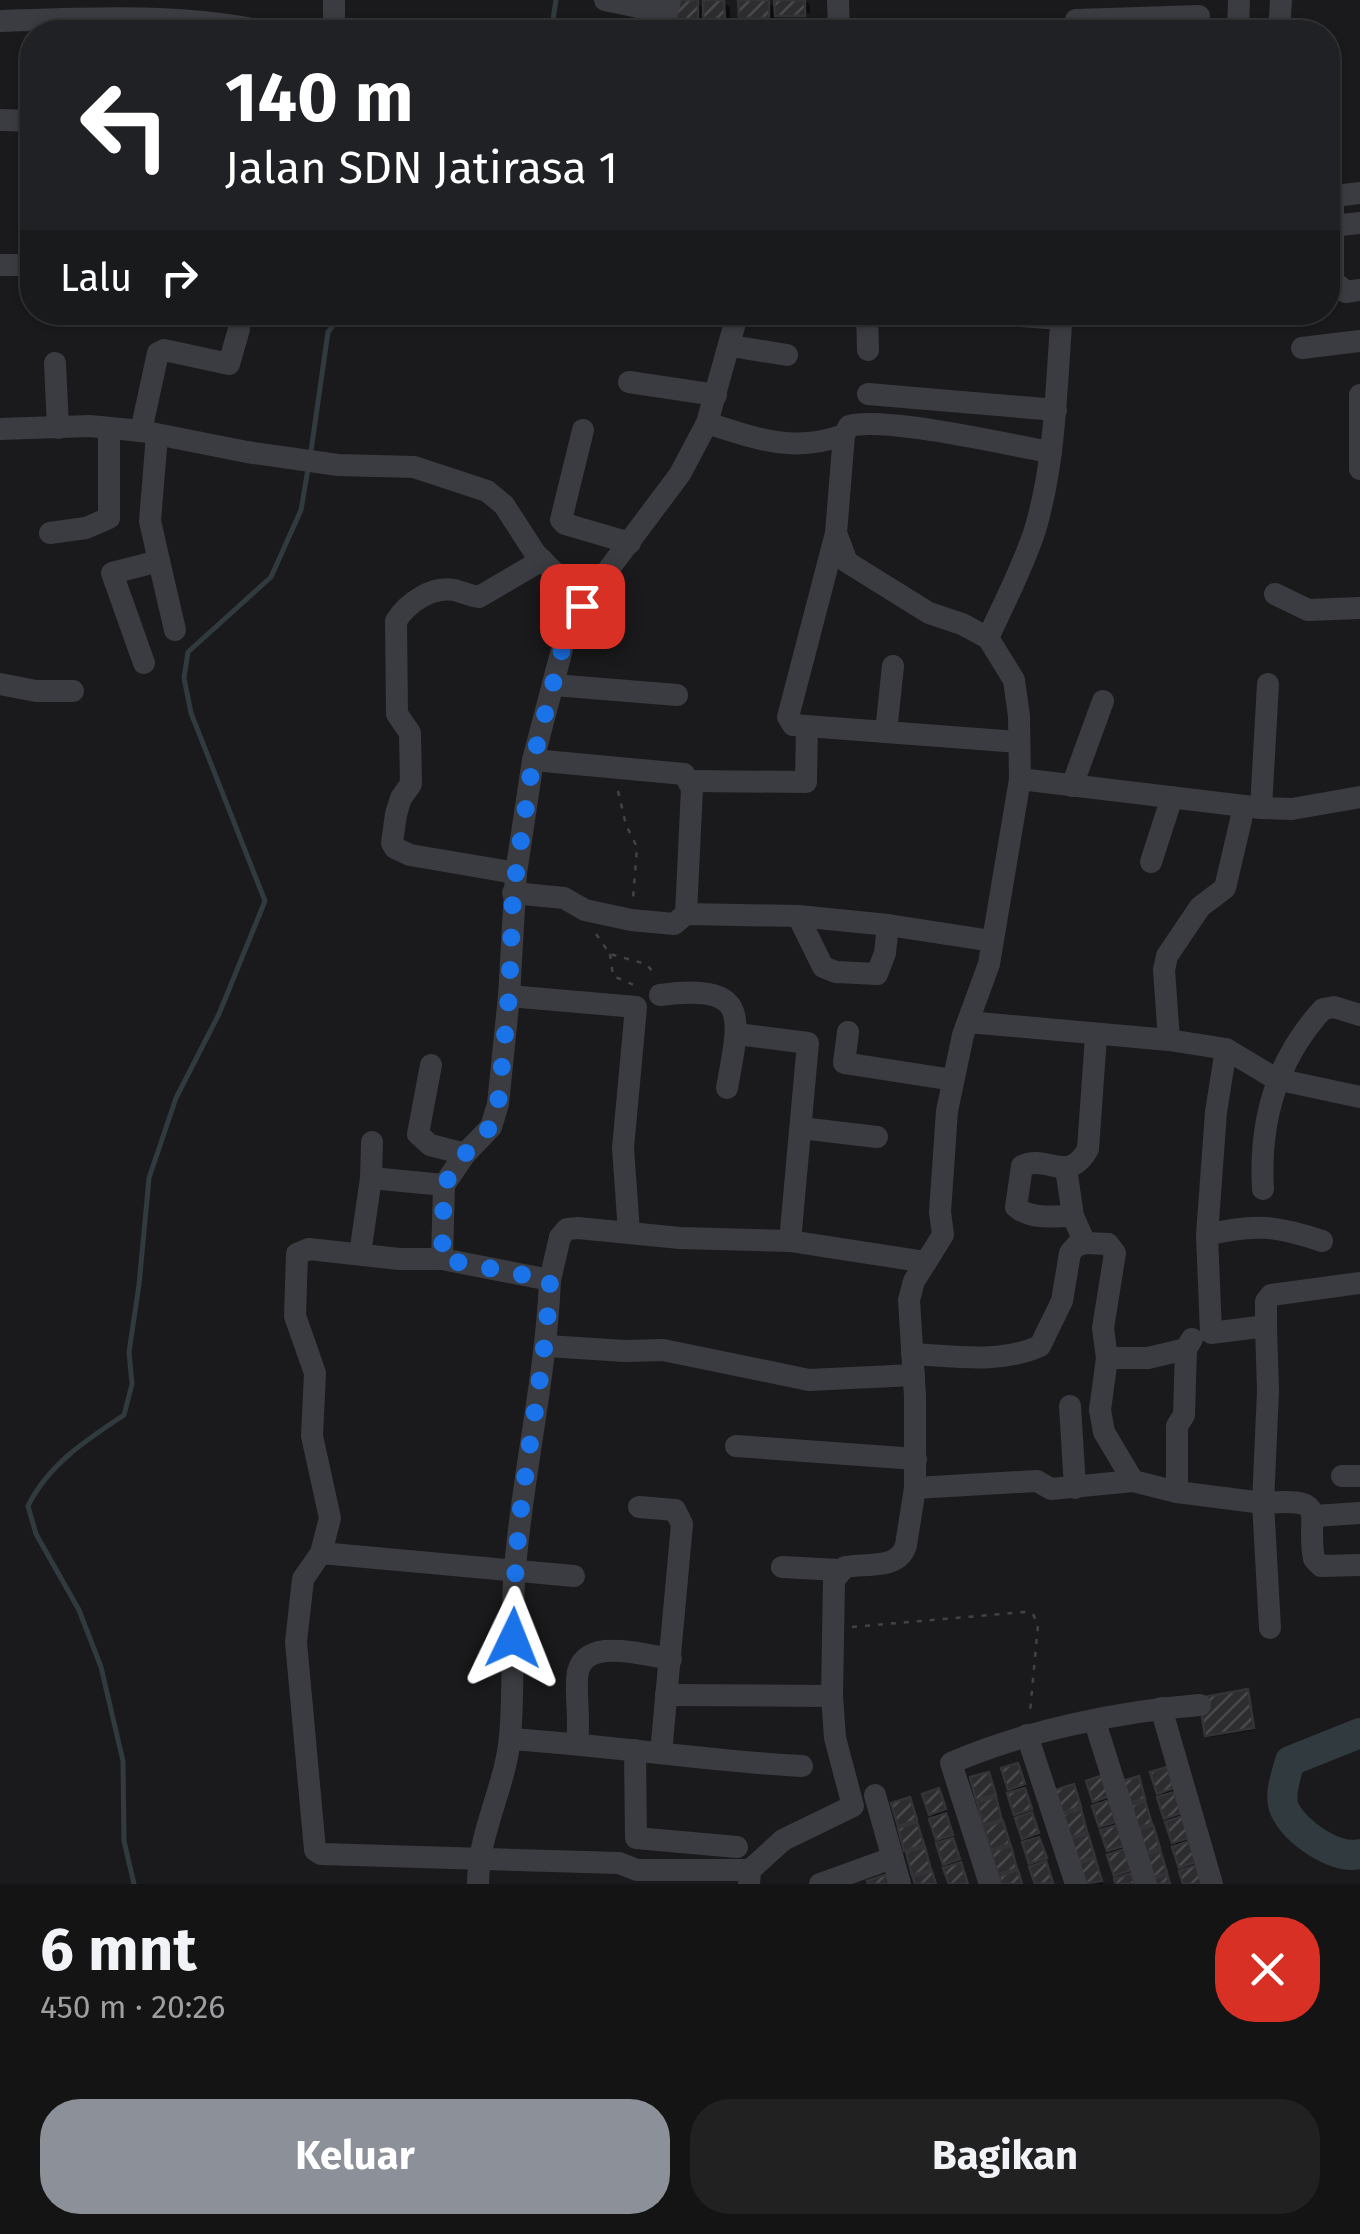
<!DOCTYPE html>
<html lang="id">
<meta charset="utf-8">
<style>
:root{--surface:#141415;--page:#212122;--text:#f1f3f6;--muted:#9d9ea0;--line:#333334;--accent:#8c9099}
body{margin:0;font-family:"Fira Sans",sans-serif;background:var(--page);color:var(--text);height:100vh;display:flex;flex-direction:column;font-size:38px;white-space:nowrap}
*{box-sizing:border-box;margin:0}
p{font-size:32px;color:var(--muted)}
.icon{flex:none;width:55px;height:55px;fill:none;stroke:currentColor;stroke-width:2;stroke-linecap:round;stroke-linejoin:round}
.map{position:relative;height:1884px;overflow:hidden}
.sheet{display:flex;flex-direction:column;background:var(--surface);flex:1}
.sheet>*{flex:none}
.banner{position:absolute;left:20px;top:20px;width:1320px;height:305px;border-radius:40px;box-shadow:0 2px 8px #0004,0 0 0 2px var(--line);background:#202124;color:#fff;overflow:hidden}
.pin{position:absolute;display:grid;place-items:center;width:85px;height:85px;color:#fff;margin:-42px;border-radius:20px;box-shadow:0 5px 15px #0006}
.me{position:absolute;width:110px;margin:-55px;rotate:2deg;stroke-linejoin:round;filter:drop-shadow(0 0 8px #0008)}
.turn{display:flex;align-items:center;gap:35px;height:210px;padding:0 40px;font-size:45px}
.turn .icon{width:130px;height:130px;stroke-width:2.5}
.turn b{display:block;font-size:70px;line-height:85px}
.then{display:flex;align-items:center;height:95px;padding:0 40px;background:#0003;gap:20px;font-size:38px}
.round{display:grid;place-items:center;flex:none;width:105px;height:105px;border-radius:40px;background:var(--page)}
.summary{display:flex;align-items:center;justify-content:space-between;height:170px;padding:0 40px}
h1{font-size:60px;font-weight:700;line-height:75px}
.button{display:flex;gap:20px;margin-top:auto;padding:20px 40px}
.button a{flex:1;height:115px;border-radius:40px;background:var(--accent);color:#fff;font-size:40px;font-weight:700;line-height:115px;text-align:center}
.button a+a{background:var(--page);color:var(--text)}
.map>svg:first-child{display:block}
</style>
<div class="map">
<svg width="1360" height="1884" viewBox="0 0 1360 1884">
<defs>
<pattern id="building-hatch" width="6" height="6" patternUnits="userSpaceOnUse" patternTransform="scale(2.5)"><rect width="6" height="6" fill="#2d2d30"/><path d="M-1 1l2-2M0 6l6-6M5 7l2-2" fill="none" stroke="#49494c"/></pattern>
</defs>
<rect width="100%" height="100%" fill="#1a1a1c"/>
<g fill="#0007">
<path d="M690,0H695L705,10V0H735H722L730,8V26H712L703,17V25H685L679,19Z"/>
<path d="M752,0H767L777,11V0H805L810,5V13L780,14V18L774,12V23L747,24L741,17Z"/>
<path d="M810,18V21L784,22L781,19Z"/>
<path d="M1247,1692L1255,1730L1210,1737L1208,1735Z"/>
<path d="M1020,1768L1026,1786L1021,1788L1026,1793L1032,1811L1029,1812L1040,1836L1036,1837L1047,1860L1043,1862L1054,1884H1037L1032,1868L1036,1867L1031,1862L1022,1818L1017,1813L1015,1794L1010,1788Z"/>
<path d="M1153,1774L1175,1790L1170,1792L1176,1797L1182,1816L1179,1817L1190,1840L1186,1841L1191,1846L1197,1864L1193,1866L1198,1870L1186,1884L1179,1847L1174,1842L1171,1823L1166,1818L1165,1798Z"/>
<path d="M988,1775L991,1777L1022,1884H1003L973,1779Z"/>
<path d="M1138,1779L1146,1801L1143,1802L1147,1806L1170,1884H1152L1128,1803Z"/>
<path d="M1089,1782L1111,1799L1106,1800L1111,1805L1117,1824L1114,1825L1125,1848L1121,1849L1132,1873L1118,1884L1121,1880L1116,1875L1106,1831L1101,1826L1100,1806Z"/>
<path d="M1073,1787L1081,1809L1078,1810L1082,1814L1103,1884H1085L1064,1816H1068L1064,1811Z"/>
<path d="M941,1793L947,1812L942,1813L948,1818L954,1837L950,1838L961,1861L957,1863L968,1884H951L950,1868L945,1863L943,1844L938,1839L936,1819L931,1814Z"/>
<path d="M910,1800L918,1822L914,1823L919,1828L935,1884H917L901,1830L904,1829L900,1824Z"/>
</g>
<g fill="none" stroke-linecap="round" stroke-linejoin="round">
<g stroke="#303a3f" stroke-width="5">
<path d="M551,32L556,0"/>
<path d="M311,451L328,332L344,312"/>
<path d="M134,1884L124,1841L123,1761L101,1667L79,1610L36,1534L28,1506C48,1465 86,1440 124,1415L132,1384L129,1352L139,1285L149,1178L176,1098L219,1014L265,901L191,713L184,678L188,652L271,577L301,510L308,469"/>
</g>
<path stroke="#303a3f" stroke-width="30" d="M1360,1733L1290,1761C1286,1776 1278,1796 1285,1810C1296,1833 1336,1860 1360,1854"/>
</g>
<g fill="url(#building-hatch)" stroke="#343438" stroke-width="2.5">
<rect x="676" y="0" width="22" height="20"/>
<path d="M703,0H724L725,20L703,21Z"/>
<path d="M738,0H769V18H739Z"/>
<path d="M774,0H805V16H775Z"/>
<path d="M1248,1689L1254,1728L1205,1736L1199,1698Z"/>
<path d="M1018,1763L1025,1784L1008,1790L1001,1768Z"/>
<path d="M1167,1767L1174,1788L1157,1794L1150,1772Z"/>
<path d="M989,1772L996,1795L976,1800L970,1777Z"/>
<path d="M1103,1775L1110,1796L1093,1802L1086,1781Z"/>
<path d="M1139,1776L1145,1799L1126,1804L1119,1782Z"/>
<path d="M1074,1784L1081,1807L1061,1813L1055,1790Z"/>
<path d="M939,1788L946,1809L929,1815L922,1794Z"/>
<path d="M1025,1788L1032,1809L1014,1815L1007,1793Z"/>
<path d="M1174,1792L1181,1813L1164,1819L1157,1797Z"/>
<path d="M910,1797L917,1820L898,1826L891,1803Z"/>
<path d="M996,1797L1002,1820L983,1825L977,1802Z"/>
<path d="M1109,1800L1116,1822L1099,1827L1092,1806Z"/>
<path d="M1145,1801L1152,1824L1133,1829L1126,1807Z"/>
<path d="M1081,1809L1087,1832L1068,1838L1061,1815Z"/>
<path d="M1032,1812L1039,1833L1022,1839L1015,1818Z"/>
<path d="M946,1813L953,1835L936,1840L929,1819Z"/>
<path d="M1182,1816L1189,1838L1172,1843L1165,1822Z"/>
<path d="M1003,1821L1010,1844L991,1850L984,1827Z"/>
<path d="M917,1822L924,1845L904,1851L898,1828Z"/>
<path d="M1117,1825L1124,1846L1107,1851L1100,1830Z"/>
<path d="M1153,1825L1160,1848L1140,1854L1134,1831Z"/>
<path d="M1088,1834L1095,1857L1076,1862L1069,1839Z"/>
<path d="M1039,1837L1047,1858L1029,1864L1022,1842Z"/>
<path d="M953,1838L960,1859L943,1865L936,1843Z"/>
<path d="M1189,1841L1196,1862L1179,1868L1172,1847Z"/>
<path d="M1011,1846L1017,1869L998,1874L991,1851Z"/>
<path d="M925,1847L931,1870L912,1875L906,1852Z"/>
<path d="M1124,1849L1131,1870L1114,1876L1107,1855Z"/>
<path d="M1160,1850L1167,1873L1147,1879L1141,1856Z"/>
<path d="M1095,1858L1102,1881L1082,1884L1076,1864Z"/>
<path d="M1046,1861L1053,1883L1035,1884L1029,1867Z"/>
<path d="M961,1862L968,1884H949L943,1868Z"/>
<path d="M1196,1865L1202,1884H1183L1179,1871Z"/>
<path d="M1018,1870L1022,1884H1001L999,1876Z"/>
<path d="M932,1871L936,1884H915L913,1877Z"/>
<path d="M1131,1873L1135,1884H1116L1114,1879Z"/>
<path d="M1167,1874L1170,1884H1149L1148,1880Z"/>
<path d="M885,1875L889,1884H868L867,1881Z"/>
</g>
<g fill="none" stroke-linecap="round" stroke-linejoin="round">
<g stroke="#414348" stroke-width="2.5" stroke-dasharray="5 8" stroke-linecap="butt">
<path d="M618,791L626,825L637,847L633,899"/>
<path d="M596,934L610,954L646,964L656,975"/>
<path d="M610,954L613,976L634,985"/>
<path d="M852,1627L1024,1612L1033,1614L1038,1625L1030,1712"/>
</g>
<g stroke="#3b3c41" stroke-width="22">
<path d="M334,0V32"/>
<path d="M605,0L667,13L670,0"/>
<path d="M838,0L839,32"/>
<path d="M1076,20L1199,16"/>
<path d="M0,21C89,18 180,13 267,32"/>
<path d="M1238,32L1239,0"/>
<path d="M1279,32L1281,0"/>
<path d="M0,120L32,121"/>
<path d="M1328,197L1360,193"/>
<path d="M1333,197V281L1346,292L1360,290"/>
<path d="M1333,226L1360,223"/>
<path d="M0,265H32"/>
<path d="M867,312L868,350"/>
<path d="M965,312L1062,319"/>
<path d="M731,346L787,355"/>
<path d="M1302,348L1360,341"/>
<path d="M55,363L58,428"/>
<path d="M629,382L716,395"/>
<path d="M868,394L1056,410"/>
<path d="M707,423C757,439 793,453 844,435"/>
<path d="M0,429L90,426L141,431L247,452L338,465L414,467L487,491L504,505L535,553L556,574L592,592"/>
<path d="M583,430L561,520L565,524L630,543"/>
<path d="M141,431L158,353L164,350L229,364L239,329"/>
<path d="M1360,469V395"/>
<path d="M50,533L86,528L109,518V428"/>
<path d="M836,533L788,717L793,725L1019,742"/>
<path d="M159,561L175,630"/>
<path d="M1275,594L1308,610L1360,608"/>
<path d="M988,638C1004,603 1023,567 1035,530C1056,459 1056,385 1062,312"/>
<path d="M144,663L112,573L159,561L150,521L157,435"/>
<path d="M0,684L36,691H73"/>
<path d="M554,685L677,695"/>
<path d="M886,732L893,666"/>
<path d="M533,760L684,774L692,788L686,914"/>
<path d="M1020,779L1261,808L1292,809L1360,797"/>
<path d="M690,781L806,782L807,727"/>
<path d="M1072,786L1103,701"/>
<path d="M1261,808L1268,684"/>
<path d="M1151,862L1172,797"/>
<path d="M516,873L410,855L395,848L392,843L396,814L401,798L411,784L410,733L397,714L396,621C407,603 432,586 454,590C463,592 470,596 479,597L542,560"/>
<path d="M513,893L564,898L585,910L631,920L674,924L686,914L798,916L888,925L885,953L877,974L836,972L823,967L798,916"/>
<path d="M888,925L992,941"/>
<path d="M660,995C751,983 740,1016 727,1088"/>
<path d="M509,996L636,1007L623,1148L629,1232"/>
<path d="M968,1022L1169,1040L1226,1049L1276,1079L1360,1097"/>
<path d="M848,1032L844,1063L953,1080"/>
<path d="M737,1034L808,1043L790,1241"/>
<path d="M1169,1040L1164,970L1167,956L1200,907L1225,888L1244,807"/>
<path d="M1226,1049L1216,1112L1207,1235L1211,1333L1266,1326L1268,1391L1263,1503C1333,1498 1305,1512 1314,1559L1321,1566L1360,1565"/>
<path d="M431,1065L418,1134L430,1145L465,1154"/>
<path d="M801,1128L877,1137"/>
<path d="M1066,1168L1073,1216"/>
<path d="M371,1178L444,1185"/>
<path d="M1263,1189C1259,1121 1276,1060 1323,1009L1334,1007L1360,1015"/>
<path d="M1207,1235C1254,1223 1277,1226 1322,1241"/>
<path d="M1085,1243L1108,1244L1115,1253L1103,1328L1107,1358L1100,1410L1104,1432L1133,1481L1177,1492L1263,1503L1270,1628"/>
<path d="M360,1254L371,1178L372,1142"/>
<path d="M550,1280L560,1237L567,1229L578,1228L680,1238L790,1241L926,1262"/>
<path d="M1266,1326V1301L1271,1295L1360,1283"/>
<path d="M547,1346L625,1351L663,1350L809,1380L914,1375"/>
<path d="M912,1354C954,1356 1000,1364 1040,1346L1062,1301L1070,1253L1076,1246L1085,1243L1073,1216C1055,1216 1031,1220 1016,1207L1022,1166C1048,1154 1068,1185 1088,1149L1096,1036"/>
<path d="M1107,1358H1148L1186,1349L1192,1339"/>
<path d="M1070,1406L1075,1488"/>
<path d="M736,1446L916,1459"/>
<path d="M1342,1476H1360"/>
<path d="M915,1488L1037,1481L1051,1489L1133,1481"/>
<path d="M1177,1492V1426L1184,1415L1186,1349"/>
<path d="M639,1507L675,1510L682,1524L661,1753"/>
<path d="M1314,1516L1360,1513"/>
<path d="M321,1553L330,1518L312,1436L315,1373L295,1316L297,1254L309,1249L399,1259H442"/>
<path d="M782,1567L840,1570"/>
<path d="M574,1576L321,1553L303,1579L296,1642L315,1850L321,1854L619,1863L637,1870H750"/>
<path d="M666,1695L832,1696"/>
<path d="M1161,1708L1212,1884"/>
<path d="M1095,1722L1146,1884"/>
<path d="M1027,1735L1076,1884"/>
<path d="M510,1739C608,1745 704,1761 802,1766"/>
<path d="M577,1743C580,1722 576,1700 577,1679C579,1634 643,1655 671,1659"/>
<path d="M635,1750L636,1838L737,1847"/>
<path d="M875,1795L900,1884"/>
<path d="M478,1884C478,1832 506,1786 510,1736C515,1680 510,1623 515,1568C523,1471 546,1377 550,1280L442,1259L444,1185L465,1154L491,1127L498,1104L509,996L516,873L533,760L565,638L582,605L680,474L707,423L738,312"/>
<path d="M749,1884L750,1870L783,1840L853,1806L835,1738L832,1696L834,1580L845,1567C867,1563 899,1570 906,1545L915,1488V1396L909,1300L914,1281L943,1235L940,1212L947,1111L963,1035L989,964L1020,779L1019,716L1014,680L988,638L962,624L929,613L847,562L836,533L844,435L849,426C886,416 1008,445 1051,452"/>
<path d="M820,1884L892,1858"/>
<path d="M990,1884L951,1763C1024,1731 1121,1711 1200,1705"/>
</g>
</g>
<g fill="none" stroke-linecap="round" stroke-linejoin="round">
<path stroke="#1a73e8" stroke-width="18" stroke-dasharray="0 32.4" d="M513,1638C514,1585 517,1531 525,1478C534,1411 547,1348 550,1280L442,1259L444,1185L465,1154L491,1126L498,1104L509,996L513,893L533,760L565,638L582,606"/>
</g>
</svg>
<div class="pin" style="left:582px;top:606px;background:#d93025"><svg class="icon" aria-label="arrive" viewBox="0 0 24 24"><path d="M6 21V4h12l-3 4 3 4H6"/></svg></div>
<svg class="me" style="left:513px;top:1638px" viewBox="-20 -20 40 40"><path d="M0-17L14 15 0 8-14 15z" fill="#1a73e8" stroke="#fff" stroke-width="4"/></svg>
<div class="banner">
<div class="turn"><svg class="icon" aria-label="left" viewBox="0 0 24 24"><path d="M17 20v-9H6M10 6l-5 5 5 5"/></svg><div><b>140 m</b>Jalan SDN Jatirasa 1</div></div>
<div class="then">Lalu<svg class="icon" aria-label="right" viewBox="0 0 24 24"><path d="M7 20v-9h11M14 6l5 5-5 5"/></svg></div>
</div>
</div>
<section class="sheet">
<div class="summary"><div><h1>6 mnt</h1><p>450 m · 20:26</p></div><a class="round" style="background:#d93025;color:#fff"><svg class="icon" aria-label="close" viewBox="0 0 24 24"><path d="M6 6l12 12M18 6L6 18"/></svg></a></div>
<div class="button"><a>Keluar</a><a>Bagikan</a></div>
</section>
